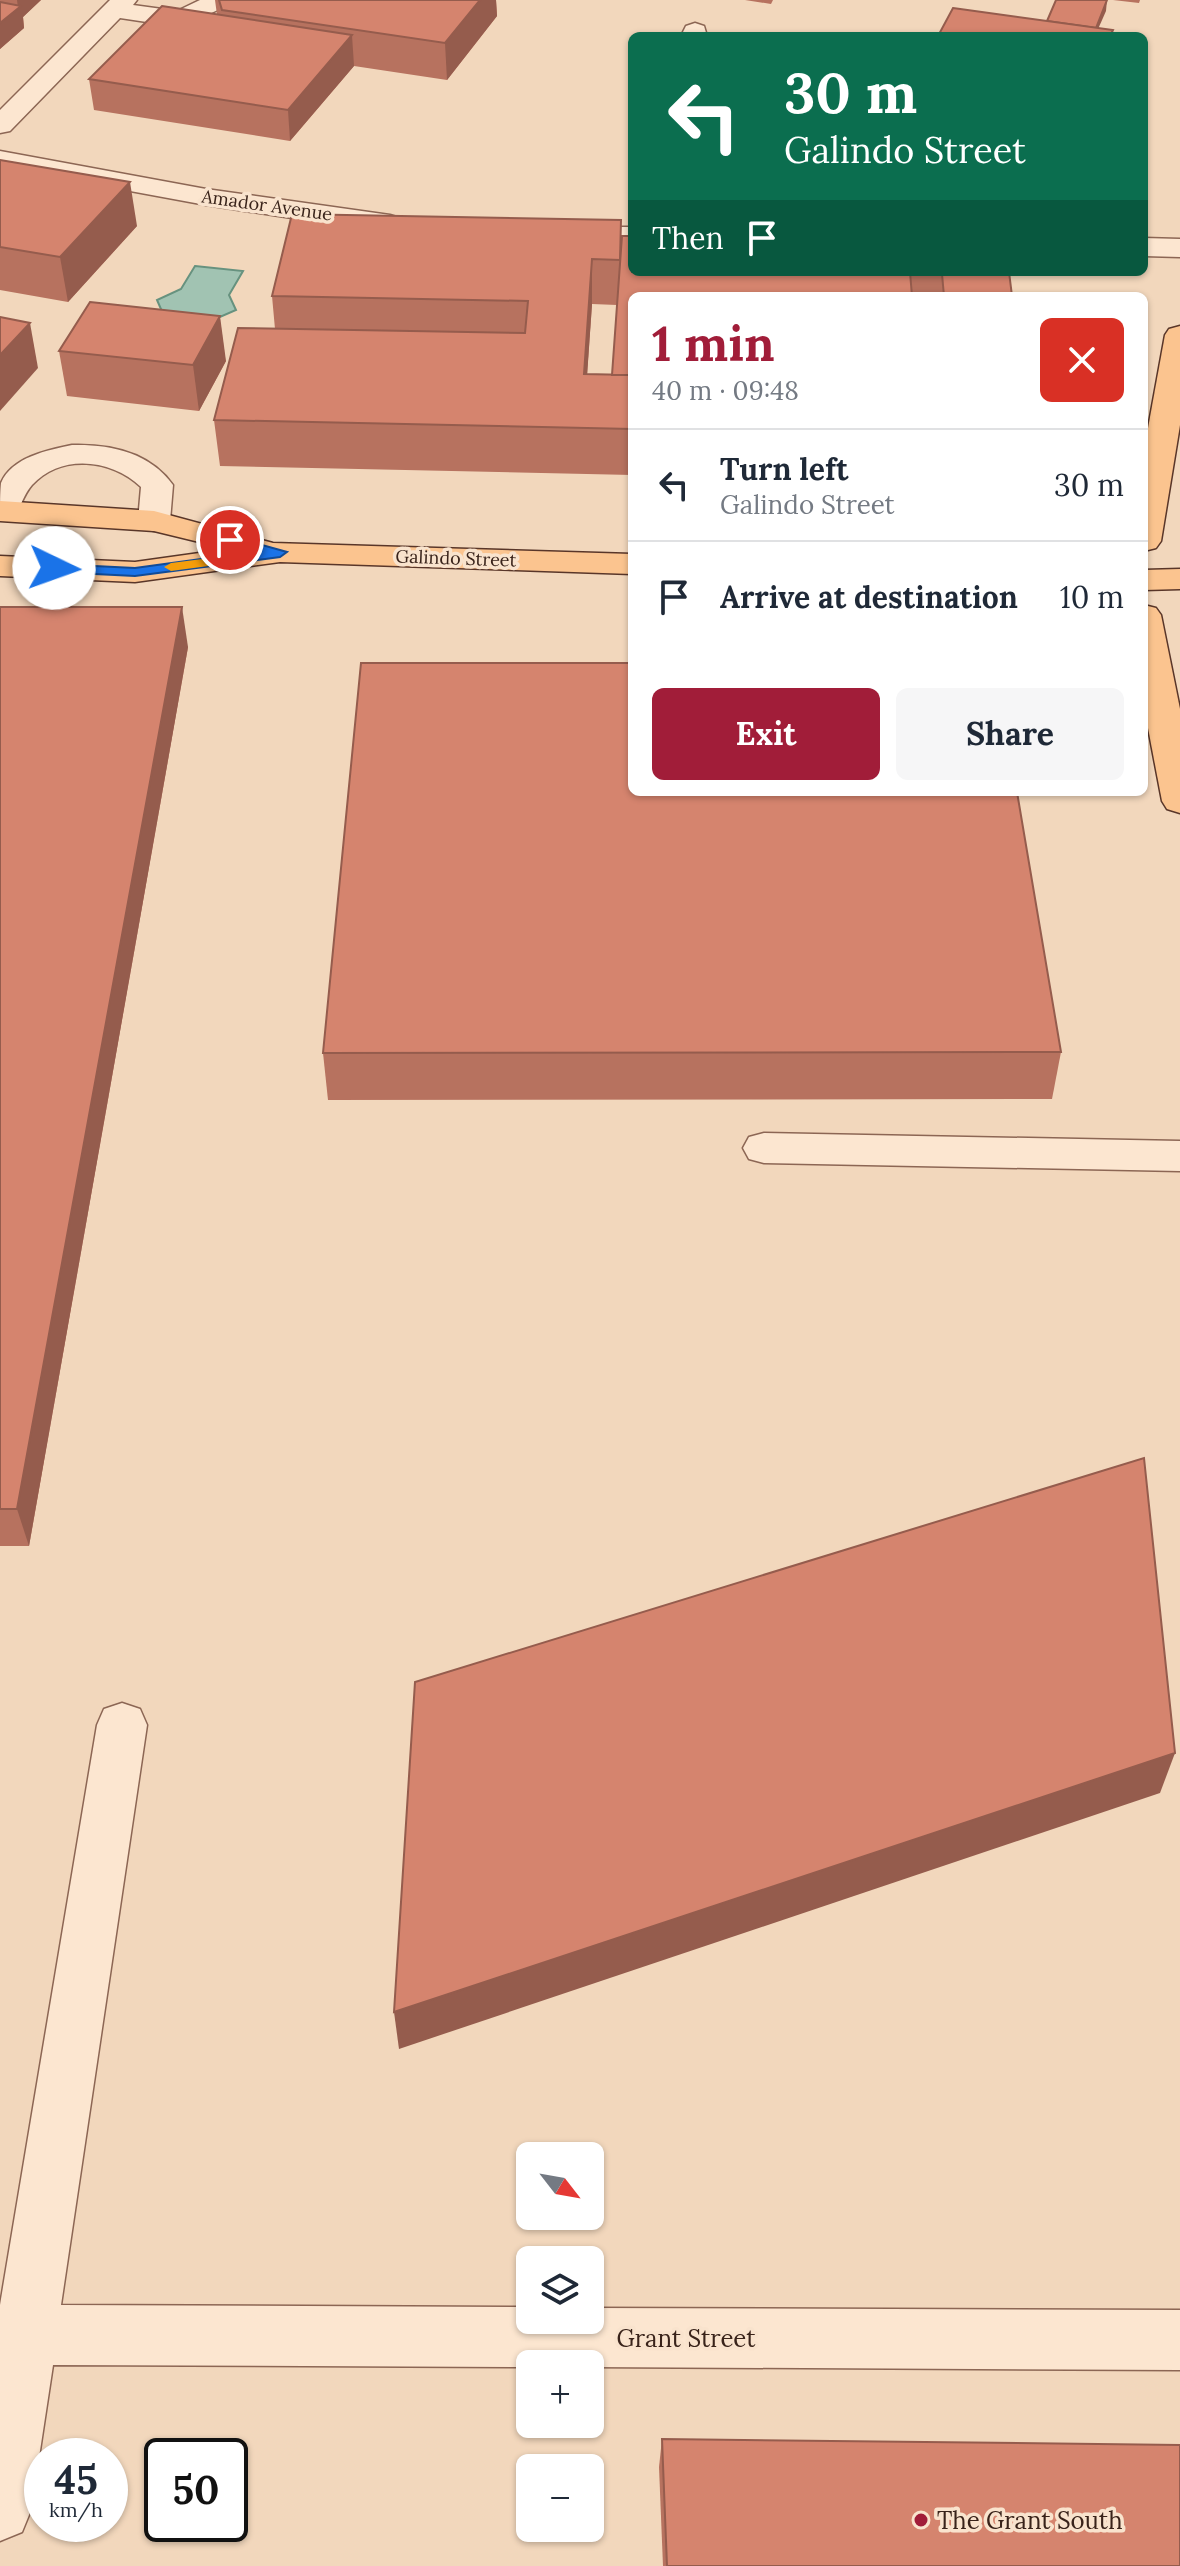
<!DOCTYPE html>
<meta charset="utf-8">
<style>
:root{--surface:#fff;--page:#f6f6f7;--text:#1f2937;--muted:#747a83;--line:#e0e1e3;--accent:#a11d39}
body{margin:0;font-family:Lora,serif;background:var(--page);color:var(--text);height:100vh;display:flex;flex-direction:column;font-size:30px;white-space:nowrap}
*{box-sizing:border-box;margin:0}
p{font-size:26px;color:var(--muted)}
.icon{flex:none;width:44px;height:44px;fill:none;stroke:currentColor;stroke-width:2;stroke-linecap:round;stroke-linejoin:round}
.map{position:relative;flex:1;overflow:hidden}
.sheet{position:absolute;left:628px;top:292px;width:520px;height:504px;display:flex;flex-direction:column;background:var(--surface);border-radius:12px;box-shadow:0 2px 6px #0004}
.sheet>*{flex:none}
.guide{position:absolute;left:628px;top:32px;width:520px;height:244px;border-radius:12px;box-shadow:0 2px 6px #0004;background:#0b6e4f;color:#fff;overflow:hidden}
.needle{width:52px;rotate:121deg}
.buttons{position:absolute;left:516px;top:2142px;display:grid;gap:16px}
.buttons a{display:grid;place-items:center;width:88px;height:88px;border-radius:12px;background:var(--surface);box-shadow:0 2px 6px #0004;font-size:40px}
.speed{position:absolute;left:24px;top:2438px;display:flex;gap:16px;font-size:40px;font-weight:700;text-align:center}
.speed>*{display:grid;place-content:center;width:104px;height:104px;border-radius:50%;background:var(--surface);box-shadow:0 2px 6px #0004;line-height:1}
.speed small{font-size:20px;font-weight:400}
.speed .limit{border:4px solid #111;border-radius:12px;background:#fff;color:#111}
.pin{position:absolute;display:grid;place-items:center;width:68px;height:68px;color:#fff;margin:-34px;border:4px solid #fff;border-radius:50%;box-shadow:0 2px 8px #0007}
.me{position:absolute;width:88px;margin:-44px;rotate:93deg;stroke-linejoin:round;filter:drop-shadow(0 0 6px #0008)}
.turn{display:flex;align-items:center;gap:28px;height:168px;padding:0 24px;font-size:36px}
.turn .icon{width:104px;height:104px;stroke-width:2.5}
.turn b{display:block;font-size:56px;line-height:68px}
.then{display:flex;align-items:center;height:76px;padding:0 24px;background:#0003;gap:16px;font-size:30px}
.round{display:grid;place-items:center;flex:none;width:84px;height:84px;border-radius:12px;background:var(--page)}
.head{display:flex;align-items:center;justify-content:space-between;height:136px;padding:0 24px}
h1{font-size:48px;font-weight:800;line-height:60px;color:var(--accent)}
.action{display:flex;gap:16px;margin-top:auto;padding:16px 24px}
.action a{flex:1;height:92px;border-radius:12px;background:var(--accent);color:#fff;font-size:32px;font-weight:800;line-height:92px;text-align:center}
.action a+a{background:var(--page);color:var(--text)}
ul{padding:0;list-style:none}
li{display:flex;align-items:center;gap:24px;height:112px;padding:0 24px;border-top:2px solid var(--line)}
li div{flex:1}
li b{display:block;font-size:30px}
li em{font-style:normal}
.map>svg:first-child{display:block}
</style>
<div class="map">
<svg width="1180" height="2566" viewBox="0 0 1180 2566">
<rect width="100%" height="100%" fill="#f2d7bc"/>
<path fill="#a1c3b2" stroke="#67927f" stroke-width="2" d="M195,266L243,271L229,295L236,310L213,320L164,316L157,300L181,289Z"/>
<g fill="none" stroke-linecap="round" stroke-linejoin="round">
<g stroke="#8c6654" stroke-width="3">
<g id="minor">
<path d="M110,0H137L133,5L177,11L200,0H233L229,5L180,27L120,18L10,131L0,133V110Z"/>
<path d="M695,23L704,26L707,36H681L686,26Z"/>
<path d="M0,151L206,189L390,215L400,218L404,224L400,230L390,233L206,205L0,167Z"/>
<path d="M562,227H632V245L552,242L548,236L552,230Z"/>
<path d="M1144,238L1180,239V257L1144,256Z"/>
<path d="M72,445C109,444 150,452 173,485L170,521L166,528L154,531L142,528L138,521L141,487C112,459 61,453 32,485C24,494 20,508 14,518L0,520C0,509 0,492 1,483C12,457 48,450 72,445Z"/>
<path d="M764,1133L1180,1141V1171L764,1163L749,1159L743,1148L749,1137Z"/>
<path d="M122,1703L140,1709L147,1725L61,2305L530,2307V2320H590V2308L1180,2310V2370L590,2367V2364H530V2367L53,2365L31,2510L22,2532L0,2541V2305L97,1725L104,1709Z"/>
</g>
</g>
<g stroke="#593629" stroke-width="3">
<g id="major">
<path d="M1180,326V425L1161,541L1156,548L1144,551V450L1165,335L1169,329Z"/>
<path d="M0,501L154,511L273,543L632,554V574L280,562L135,582L0,576V556L135,562L228,549L154,531L0,521Z"/>
<path d="M1180,569V589L1144,590V570Z"/>
<path d="M1144,605L1156,608L1161,615L1180,709V813L1167,809L1162,801L1144,707Z"/>
</g>
</g>
<use href="#minor" fill="#fce6d0" fill-rule="evenodd"/>
<use href="#major" fill="#fbc48f" fill-rule="evenodd"/>
</g>
<g fill="#b7725f" fill-rule="evenodd">
<path d="M0,0H41L23,17L24,28L0,49Z"/>
<path d="M215,0H496L497,16L447,80L354,66L290,141L94,110L89,79L217,15Z"/>
<path d="M745,0H773L771,4Z"/>
<path d="M1113,0H1140L1139,3Z"/>
<path d="M0,160L137,226L68,302L0,290Z"/>
<path d="M621,220V257L1009,272L1012,296H632V475L220,466L214,420L275,329L272,296ZM592,304L617,305L612,375H587Z"/>
<path d="M59,351L226,361L199,411L67,396Z"/>
<path d="M0,607L188,647L29,1546H0Z"/>
<path d="M1061,1052L1052,1099L328,1100L323,1053Z"/>
<path d="M662,2439L1180,2566H663L659,2467Z"/>
</g>
<g fill="#955c4d">
<path d="M17,0H41L23,17L24,28L0,49V23L18,8Z"/>
<path d="M480,0H496L497,16L447,80L445,43Z"/>
<path d="M1107,0L1106,11L1095,36V29Z"/>
<path d="M352,35L354,66L290,141L288,110Z"/>
<path d="M130,182L137,226L68,302L60,257Z"/>
<path d="M592,259V304L584,420V374Z"/>
<path d="M220,316L226,361L199,411L193,365Z"/>
<path d="M30,323L38,368L0,411V355Z"/>
<path d="M182,607L188,647L29,1546L17,1509Z"/>
<path d="M1175,1753L1160,1793L399,2049L394,2012Z"/>
</g>
<g fill="#d5846e" stroke="#955c4d" stroke-width="2">
<path d="M219,0H480L445,43L222,10Z"/>
<path d="M1056,0H1107L1096,28L1047,21Z"/>
<path d="M0,2L21,6L0,23Z"/>
<path d="M162,6L352,35L288,110L89,79Z"/>
<path d="M953,8L1113,30L1110,36H938Z"/>
<path d="M0,160L130,182L60,257L0,247Z"/>
<path d="M292,214L621,220L620,260L592,259L584,374L632,375V429L214,420L238,328L525,333L528,301L272,296Z"/>
<path d="M622,236H632V272H910L912,296H632V375H612Z"/>
<path d="M911,272H1009L1012,296H944L942,274H911Z"/>
<path d="M90,302L220,316L193,365L59,351Z"/>
<path d="M0,317L30,323L0,355Z"/>
<path d="M0,607H182L17,1509H0Z"/>
<path d="M361,663H632V792H1017L1061,1052L323,1053Z"/>
<path d="M1144,1458L1175,1753L394,2012L415,1682Z"/>
<path d="M662,2439L1180,2445V2566H667Z"/>
</g>
<path fill="#1a73e8" stroke="#114b97" stroke-width="2" d="M230,536L287,552L280,557L135,576L54,572L47,568L54,564L135,568L259,551L225,543V537Z"/>
<path fill="#f59e0b" d="M226,556L231,557V563L171,571L164,567L171,563Z"/>
<circle fill="#a11d39" stroke="#f9e3cd" stroke-width="3" cx="921" cy="2520" r="8"/>
<g text-anchor="middle" dominant-baseline="central" stroke-width="7" stroke-linejoin="round" paint-order="stroke">
<g font-size="18" fill="#39231a" stroke="#f9e3cd">
<text transform="translate(267 205) rotate(8)">Amador Avenue</text>
<text transform="translate(456 558) rotate(2)">Galindo Street</text>
</g>
<g font-size="24" fill="#39231a" stroke="#f9e3cd">
<text x="686" y="2338">Grant Street</text>
</g>
<g font-size="24" fill="#39231a" stroke="#f9e3cd" text-anchor="start">
<text x="937" y="2520">The Grant South</text>
</g>
</g>
</svg>
<div class="buttons">
<a><svg class="needle" viewBox="-14 -14 28 28"><path d="M0-13l5 13h-10z" fill="#e53935"/><path d="M0 13l5-13h-10z" fill="#747a83"/></svg></a>
<a><svg class="icon" aria-label="layers" viewBox="0 0 24 24"><path d="M12 4l9 5-9 5-9-5zM3 14l9 5 9-5"/></svg></a>
<a>+</a>
<a>−</a>
</div>
<div class="speed"><div>45<small>km/h</small></div><div class="limit">50</div></div>
<div class="pin" style="left:230px;top:540px;background:#d93025"><svg class="icon" aria-label="arrive" viewBox="0 0 24 24"><path d="M6 21V4h12l-3 4 3 4H6"/></svg></div>
<svg class="me" style="left:54px;top:568px" viewBox="-20 -20 40 40"><circle r="19" fill="#fff"/><path d="M0-13L10 11 0 6-10 11z" fill="#1a73e8"/></svg>
<div class="guide">
<div class="turn"><svg class="icon" aria-label="left" viewBox="0 0 24 24"><path d="M17 20v-9H6M10 6l-5 5 5 5"/></svg><div><b>30 m</b>Galindo Street</div></div>
<div class="then">Then<svg class="icon" aria-label="arrive" viewBox="0 0 24 24"><path d="M6 21V4h12l-3 4 3 4H6"/></svg></div>
</div>
<section class="sheet">
<div class="head"><div><h1>1 min</h1><p>40 m · 09:48</p></div><a class="round" style="background:#d93025;color:#fff"><svg class="icon" aria-label="close" viewBox="0 0 24 24"><path d="M6 6l12 12M18 6L6 18"/></svg></a></div>
<ul>
<li><svg class="icon" aria-label="left" viewBox="0 0 24 24"><path d="M17 20v-9H6M10 6l-5 5 5 5"/></svg><div><b>Turn left</b><p>Galindo Street</p></div><em>30 m</em></li>
<li><svg class="icon" aria-label="arrive" viewBox="0 0 24 24"><path d="M6 21V4h12l-3 4 3 4H6"/></svg><div><b>Arrive at destination</b></div><em>10 m</em></li>
</ul>
<div class="action"><a>Exit</a><a>Share</a></div>
</section>
</div>
